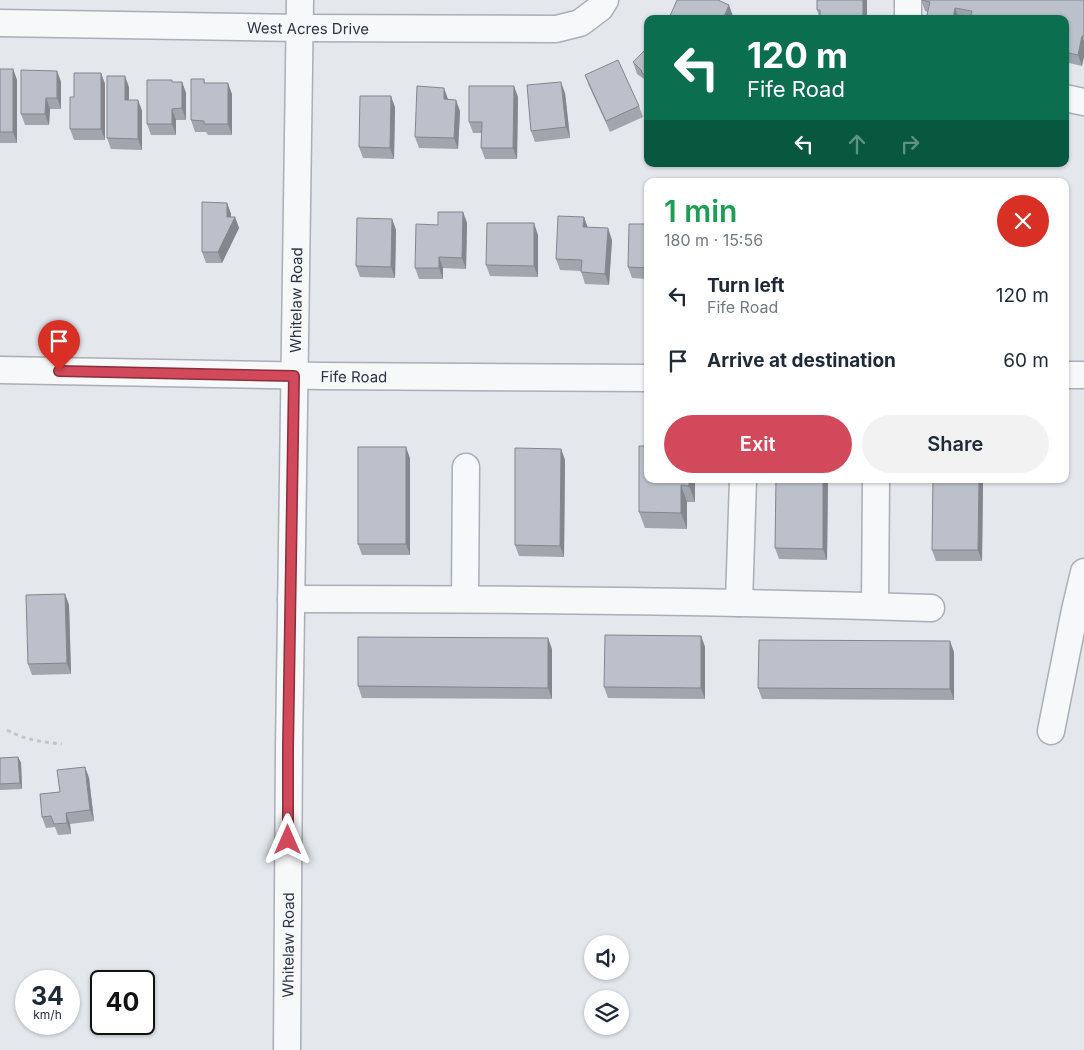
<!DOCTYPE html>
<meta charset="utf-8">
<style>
:root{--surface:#fff;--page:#f2f2f3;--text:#1f2937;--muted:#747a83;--accent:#d1495b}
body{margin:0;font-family:Inter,sans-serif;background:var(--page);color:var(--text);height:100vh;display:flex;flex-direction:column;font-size:19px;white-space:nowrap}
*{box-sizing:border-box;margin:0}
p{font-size:16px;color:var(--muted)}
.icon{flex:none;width:28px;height:28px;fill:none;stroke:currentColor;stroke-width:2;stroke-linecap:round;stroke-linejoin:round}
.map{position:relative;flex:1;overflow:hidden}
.drawer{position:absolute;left:644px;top:178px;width:425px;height:305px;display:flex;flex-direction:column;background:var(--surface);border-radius:10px;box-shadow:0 1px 4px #0004}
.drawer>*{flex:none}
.banner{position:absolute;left:644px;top:15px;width:425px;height:152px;border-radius:10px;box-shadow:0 1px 4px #0004;background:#0b6e4f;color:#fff;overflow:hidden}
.controls{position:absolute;left:584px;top:935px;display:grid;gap:10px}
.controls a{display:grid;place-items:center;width:45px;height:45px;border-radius:50%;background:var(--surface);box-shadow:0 1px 4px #0004;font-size:25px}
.speed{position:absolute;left:15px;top:970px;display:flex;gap:10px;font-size:25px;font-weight:700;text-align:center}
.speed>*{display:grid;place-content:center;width:65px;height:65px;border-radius:50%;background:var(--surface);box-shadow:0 1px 4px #0004;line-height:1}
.speed small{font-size:12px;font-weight:400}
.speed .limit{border:2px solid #111;border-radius:8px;background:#fff;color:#111}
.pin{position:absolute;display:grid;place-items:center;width:42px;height:42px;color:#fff;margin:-51px -21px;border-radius:50% 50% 50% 0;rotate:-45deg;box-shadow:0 0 5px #0007}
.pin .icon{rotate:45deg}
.me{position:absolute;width:55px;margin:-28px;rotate:0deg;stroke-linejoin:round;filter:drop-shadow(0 0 4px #0008)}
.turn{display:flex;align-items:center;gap:18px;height:105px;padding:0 20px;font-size:22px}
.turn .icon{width:65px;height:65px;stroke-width:2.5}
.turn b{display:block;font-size:35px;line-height:42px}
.lanes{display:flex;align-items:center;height:48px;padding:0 20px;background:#0003;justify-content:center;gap:25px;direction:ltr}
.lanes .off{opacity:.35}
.round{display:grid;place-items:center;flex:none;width:52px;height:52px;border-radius:26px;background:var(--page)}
.overview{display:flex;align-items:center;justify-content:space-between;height:85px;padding:0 20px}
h1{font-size:30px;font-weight:600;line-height:38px;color:#1e9e55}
.button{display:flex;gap:10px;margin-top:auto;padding:10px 20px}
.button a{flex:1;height:58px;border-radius:30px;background:var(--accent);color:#fff;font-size:20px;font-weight:600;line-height:58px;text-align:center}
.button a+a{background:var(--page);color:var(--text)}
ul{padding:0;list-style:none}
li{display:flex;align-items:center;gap:15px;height:65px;padding:0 20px}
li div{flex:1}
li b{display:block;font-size:19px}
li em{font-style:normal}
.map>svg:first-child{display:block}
</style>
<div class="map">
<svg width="1084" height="1050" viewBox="0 0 1084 1050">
<rect width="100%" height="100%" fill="#e4e7ec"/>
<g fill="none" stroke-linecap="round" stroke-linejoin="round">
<g stroke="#a9aeb7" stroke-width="29">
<g id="minor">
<path d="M908,19V0"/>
<path id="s1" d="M0,23L300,28L556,29L580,23L600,8L605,0"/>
<path d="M1065,98L1084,102"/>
<path id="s2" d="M0,370L321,376L648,378"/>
<path d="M1065,375H1084"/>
<path d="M291,599C504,599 718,601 931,608"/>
<path d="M465,599L466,467"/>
<path d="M739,603L743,479"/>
<path d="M875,606L876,482"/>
<path d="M1051,731L1075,610L1084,572"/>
<path id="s3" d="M287,1050L289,748L300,0"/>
</g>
</g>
<path stroke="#c2c5cb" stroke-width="3" stroke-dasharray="4 4" stroke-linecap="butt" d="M7,730C25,740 42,742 62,744"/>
<use href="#minor" stroke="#f7f8fa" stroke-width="26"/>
</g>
<g fill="#a1a5ae">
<path d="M817,0H867V19H820L817,10Z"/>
<path d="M921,0H1084V56L1082,66L1065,62V19H926L928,12L925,11Z"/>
<path d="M648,47V85L645,83L644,79L637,74L633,62Z"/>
<path d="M0,69H13L17,80V143H0Z"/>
<path d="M57,71L61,82V109H50L49,125H25L21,114Z"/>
<path d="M101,73L105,84V140H74L70,129L74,97Z"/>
<path d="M585,75L639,106L643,117L610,132L589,86Z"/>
<path d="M204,79L205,83L232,94V135H208L206,132H195L191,120Z"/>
<path d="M172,82H182L186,93V120H176V135H151L147,124Z"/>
<path d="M129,87V100H138L142,111V150L111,149L107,138Z"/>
<path d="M565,93L570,138L535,142L531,131Z"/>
<path d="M518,97L517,159H485L481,148V133H473L469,122Z"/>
<path d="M448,99L460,111L458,149L419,148L415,137Z"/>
<path d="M395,107L394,159L363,158L359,147Z"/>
<path d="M227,203L231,214V217H235L239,228L222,263H206L202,252Z"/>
<path d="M463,212L467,223L466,269L443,268V279H419L415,268L438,225Z"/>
<path d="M584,217L587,227L612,240L609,285L585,284L581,271L560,270L556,259Z"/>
<path d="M392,219L396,230L395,278L360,277L356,266Z"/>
<path d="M648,224V279L632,278L628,267Z"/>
<path d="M538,235V277L490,276L486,265Z"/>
<path d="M561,449L565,460L564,557L519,556L515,545Z"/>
<path d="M410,458V555H362L358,544Z"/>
<path d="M648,479H695V502H687V529L645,528L639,512Z"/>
<path d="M776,479H828L827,560L779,559L775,548Z"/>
<path d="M933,479H983L982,561H936L932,550Z"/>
<path d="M65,594L69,605L71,674L32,675L28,664Z"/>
<path d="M701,636L705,647V699L608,698L604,687Z"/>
<path d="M552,649V699L362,698L358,686Z"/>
<path d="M954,652V700L762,699L758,688Z"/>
<path d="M18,757L21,763L22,789L0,790V758Z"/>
<path d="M85,767L89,778L94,821L70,824L71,834L58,835L55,827L46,828L42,817L60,792Z"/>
</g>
<g fill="#83868d">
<rect x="863" y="0" width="4" height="19"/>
<path d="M729,5L733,16L732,19H723Z"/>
<path d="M955,8L959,19H953Z"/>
<path d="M1082,36L1084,42V56L1082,66L1078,55Z"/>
<path d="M13,69L17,80V143L13,132Z"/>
<path d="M57,71L61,82V109L57,98Z"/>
<path d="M101,73L105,84V140L101,129Z"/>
<path d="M125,76L129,87V112L125,100Z"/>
<path d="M182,82L186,93V120L182,108Z"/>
<path d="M561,82L565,93L570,138L566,127Z"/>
<path d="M228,83L232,94V135L228,124Z"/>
<path d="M514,86L518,97L517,159L513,148Z"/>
<path d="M444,88L448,99V110L444,99Z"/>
<path d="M391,96L395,107L394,159L390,148Z"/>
<path d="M46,98L50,109L49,125L45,114Z"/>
<path d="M138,100L142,111V150L138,139Z"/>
<path d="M456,100L460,111L458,149L454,138Z"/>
<path d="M172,109L176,120V135L172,124Z"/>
<path d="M227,203L231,214V225L235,217L239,228L222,263L218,252L227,217Z"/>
<path d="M463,212L467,223L466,269L462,258Z"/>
<path d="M584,217L588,228L583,227Z"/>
<path d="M392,219L396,230L395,278L391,267Z"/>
<path d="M534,223L538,235V277L534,266Z"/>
<path d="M608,228L612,240L609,285L605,274Z"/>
<path d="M439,257L443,268V279L439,268Z"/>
<path d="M406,447L410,458V555L406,544Z"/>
<path d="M561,449L565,460L564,557L560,546Z"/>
<path d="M689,479H695V502L689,486Z"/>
<path d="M823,479H828L827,560L823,549Z"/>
<path d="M979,479H983L982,561L978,550Z"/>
<path d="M681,485L687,502V529L681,513Z"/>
<path d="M65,594L69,605L71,674L67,663Z"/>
<path d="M701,636L705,647V699L701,688Z"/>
<path d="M548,638L552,649V699L548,688Z"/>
<path d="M950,641L954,652V700L950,689Z"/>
<path d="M18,757L21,763L22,789L20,783Z"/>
<path d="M85,767L89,778L94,821L90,810Z"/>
<path d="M66,813L70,824L71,834L67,823Z"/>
</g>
<g fill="#bbc0ca" stroke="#83868d">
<path d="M677,0H718L729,5L723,19H676L670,16Z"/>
<path d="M817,0H863V19H820V10H817Z"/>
<path d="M922,0H1084V36H1082L1078,55L1065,52V19H1005L997,17V19H970L972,11L955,8L953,19H926L930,2Z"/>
<path d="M648,47V78L641,72L642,71L633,62Z"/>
<path d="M618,60L639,106L606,121L585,75Z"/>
<rect x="0" y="69" width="13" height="63"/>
<path d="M21,70L57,71V98H46L45,114H21Z"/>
<path d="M74,73H101V129H70V97H74Z"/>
<path d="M107,76H125V100H138V139L107,138Z"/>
<path d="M191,79H204V83H228V124H204V121L191,120Z"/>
<path d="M147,80H172V82H182V108L172,109V124H147Z"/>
<path d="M561,82L566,127L531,131L527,85Z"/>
<path d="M417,86L444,88V99L456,100L454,138L415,137Z"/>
<path d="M469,86H514L513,148H481L482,122H469Z"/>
<path d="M360,96H391L390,148L359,147Z"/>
<path d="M202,202L227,203V217H235L218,252H202Z"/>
<path d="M438,212H463L462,258L439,257V268H415L416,224L438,225Z"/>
<path d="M558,216L584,217L583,227L608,228L605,274L581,272L582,260L556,259Z"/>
<path d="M357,218L392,219L391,267L356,266Z"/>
<path d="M487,223H534V266L486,265Z"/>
<path d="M629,224H648V268L628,267Z"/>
<path d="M639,446H648V479H689V486L681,485V513L639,512Z"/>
<rect x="358" y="447" width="48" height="97"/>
<path d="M515,448L561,449L560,546L515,545Z"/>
<path d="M776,479H823V549L775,548Z"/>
<path d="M933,479H979L978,550H932Z"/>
<path d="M65,594L67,663L28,664L26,595Z"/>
<path d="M605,635L701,636V688L604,687Z"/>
<path d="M358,637L548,638V688L358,686Z"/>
<path d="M759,640L950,641V689L758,688Z"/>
<path d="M18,757L20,783L0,784V758Z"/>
<path d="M85,767L90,810L66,813L67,823L54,824L51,816L42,817L40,794L60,792L57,770Z"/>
</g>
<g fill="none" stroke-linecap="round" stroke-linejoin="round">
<g stroke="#882f3b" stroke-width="12">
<path id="route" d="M59,371L294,376L288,748V840"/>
</g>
<use href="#route" stroke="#d1495b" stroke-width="9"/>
</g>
<g text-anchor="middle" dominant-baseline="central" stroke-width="4.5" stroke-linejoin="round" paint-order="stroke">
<g font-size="15" fill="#2b3445" stroke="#f4f6f9">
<text stroke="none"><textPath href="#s1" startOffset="308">West Acres Drive</textPath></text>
<text stroke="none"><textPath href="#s3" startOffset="750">Whitelaw Road</textPath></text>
<text stroke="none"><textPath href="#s2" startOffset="354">Fife Road</textPath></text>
<text stroke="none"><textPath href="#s3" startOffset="105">Whitelaw Road</textPath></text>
</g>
</g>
</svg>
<div class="controls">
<a><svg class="icon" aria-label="sound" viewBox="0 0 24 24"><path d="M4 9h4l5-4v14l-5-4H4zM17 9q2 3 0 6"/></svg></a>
<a><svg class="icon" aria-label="layers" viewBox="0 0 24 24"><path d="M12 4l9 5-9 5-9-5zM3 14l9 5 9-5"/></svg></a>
</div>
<div class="speed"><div>34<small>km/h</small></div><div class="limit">40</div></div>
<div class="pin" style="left:59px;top:371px;background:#d93025"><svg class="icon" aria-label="arrive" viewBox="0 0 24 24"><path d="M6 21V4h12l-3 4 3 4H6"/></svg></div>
<svg class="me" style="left:288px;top:840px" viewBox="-20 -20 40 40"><path d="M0-17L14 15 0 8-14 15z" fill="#d1495b" stroke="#fff" stroke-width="4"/></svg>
<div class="banner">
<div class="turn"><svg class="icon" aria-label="left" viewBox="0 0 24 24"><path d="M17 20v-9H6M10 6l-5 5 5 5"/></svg><div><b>120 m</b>Fife Road</div></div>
<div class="lanes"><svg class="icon" aria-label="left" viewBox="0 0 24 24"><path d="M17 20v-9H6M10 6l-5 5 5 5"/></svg><svg class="icon off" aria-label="ahead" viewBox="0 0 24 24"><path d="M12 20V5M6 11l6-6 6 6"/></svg><svg class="icon off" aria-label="right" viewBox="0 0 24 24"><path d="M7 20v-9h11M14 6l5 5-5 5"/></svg></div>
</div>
<section class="drawer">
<div class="overview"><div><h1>1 min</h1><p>180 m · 15:56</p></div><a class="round" style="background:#d93025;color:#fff"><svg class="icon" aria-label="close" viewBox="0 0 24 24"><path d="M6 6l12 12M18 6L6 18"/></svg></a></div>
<ul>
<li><svg class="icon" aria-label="left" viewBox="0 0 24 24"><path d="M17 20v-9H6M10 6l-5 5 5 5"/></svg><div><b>Turn left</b><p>Fife Road</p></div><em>120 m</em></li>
<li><svg class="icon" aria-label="arrive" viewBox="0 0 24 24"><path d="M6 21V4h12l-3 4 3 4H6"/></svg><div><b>Arrive at destination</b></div><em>60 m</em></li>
</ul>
<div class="button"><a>Exit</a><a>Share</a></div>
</section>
</div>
